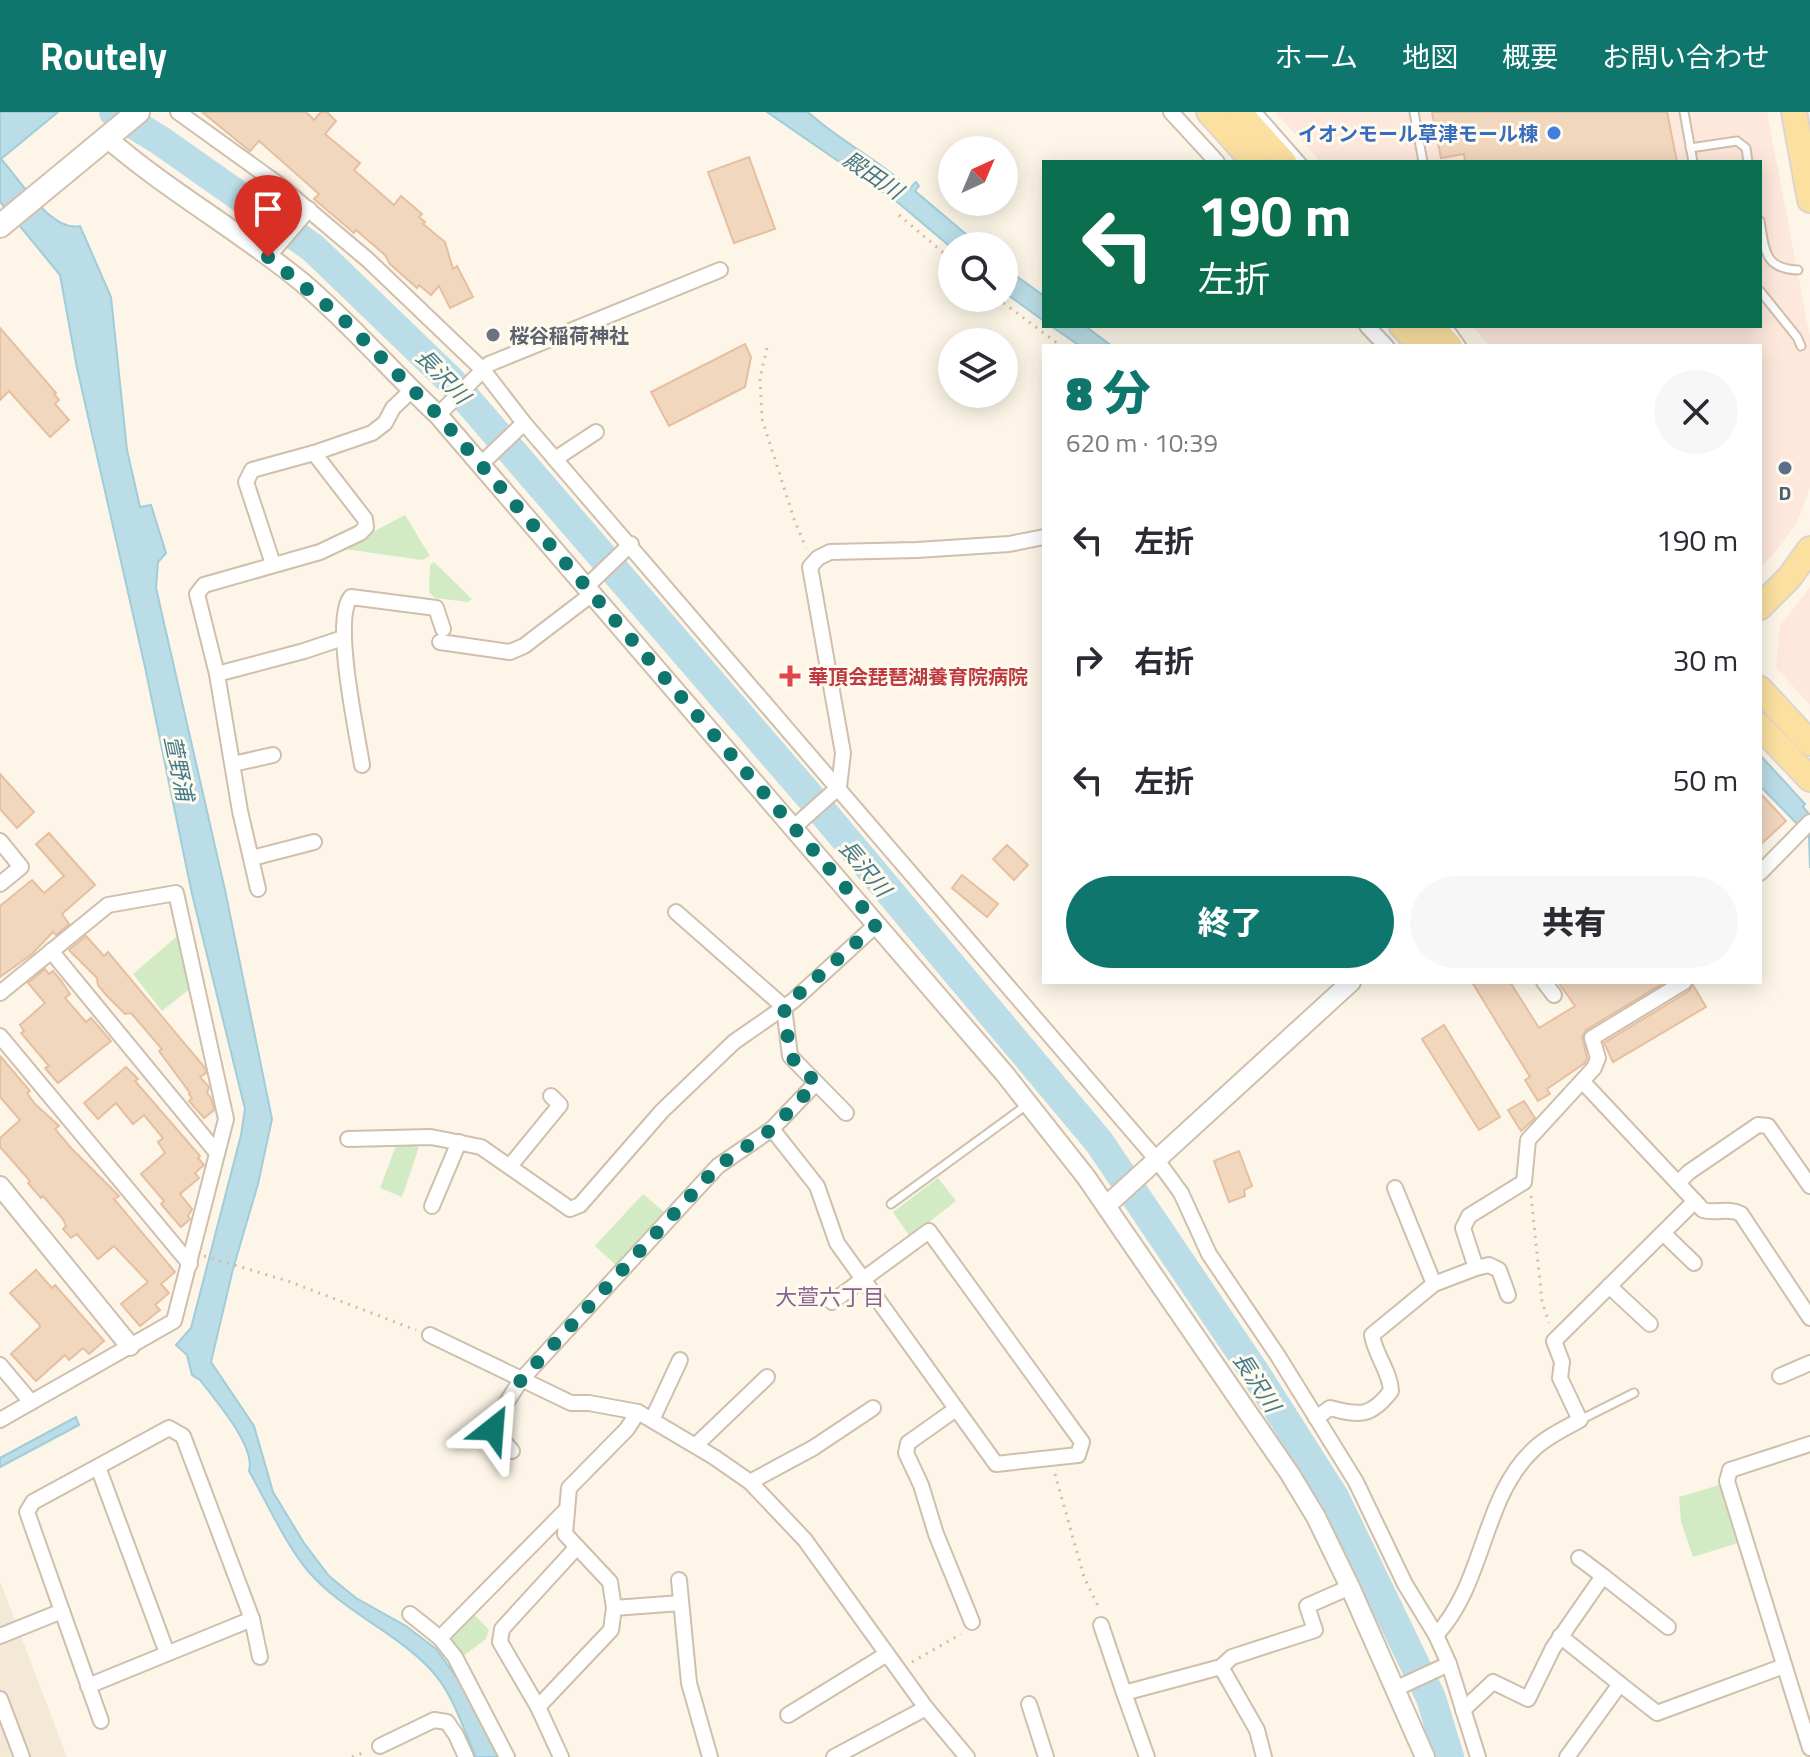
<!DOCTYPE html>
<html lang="ja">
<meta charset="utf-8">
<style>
:root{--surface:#fff;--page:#f7f7f7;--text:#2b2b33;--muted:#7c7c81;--accent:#0f766e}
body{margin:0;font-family:"Titillium Web","Noto Sans JP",sans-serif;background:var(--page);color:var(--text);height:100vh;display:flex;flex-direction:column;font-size:30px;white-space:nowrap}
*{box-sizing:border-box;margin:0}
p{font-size:26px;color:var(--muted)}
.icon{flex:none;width:44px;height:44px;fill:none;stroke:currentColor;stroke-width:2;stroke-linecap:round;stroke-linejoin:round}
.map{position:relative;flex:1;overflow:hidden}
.side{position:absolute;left:1042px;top:232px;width:720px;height:640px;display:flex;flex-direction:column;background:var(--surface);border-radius:0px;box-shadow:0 4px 20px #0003}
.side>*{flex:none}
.banner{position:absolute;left:1042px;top:48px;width:720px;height:168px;border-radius:0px;box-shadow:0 4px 20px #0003;background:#0b6e4f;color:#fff;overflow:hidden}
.needle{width:52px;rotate:44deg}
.tools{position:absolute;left:938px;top:24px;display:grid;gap:16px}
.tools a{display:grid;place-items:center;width:80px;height:80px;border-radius:50%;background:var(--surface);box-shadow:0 4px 20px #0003;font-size:40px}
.pin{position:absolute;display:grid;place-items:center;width:68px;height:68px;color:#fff;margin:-82px -34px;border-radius:50% 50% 50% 0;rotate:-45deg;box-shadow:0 0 8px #0007}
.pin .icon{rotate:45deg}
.me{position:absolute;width:88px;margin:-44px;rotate:28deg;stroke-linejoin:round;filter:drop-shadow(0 0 6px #0008)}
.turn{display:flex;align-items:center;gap:28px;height:168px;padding:0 24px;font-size:36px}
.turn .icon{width:104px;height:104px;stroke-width:2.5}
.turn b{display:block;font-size:56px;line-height:68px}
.round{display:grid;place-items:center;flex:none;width:84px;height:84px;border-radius:42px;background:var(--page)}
.summary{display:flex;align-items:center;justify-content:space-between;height:136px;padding:0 24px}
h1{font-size:48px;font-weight:800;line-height:60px;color:var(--accent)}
.button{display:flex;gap:16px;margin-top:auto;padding:16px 24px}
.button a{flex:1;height:92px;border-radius:48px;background:var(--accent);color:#fff;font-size:32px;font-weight:800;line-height:92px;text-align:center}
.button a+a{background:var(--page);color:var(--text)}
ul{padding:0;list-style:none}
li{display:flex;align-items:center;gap:24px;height:120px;padding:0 24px}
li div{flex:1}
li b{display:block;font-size:30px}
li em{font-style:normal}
header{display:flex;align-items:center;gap:48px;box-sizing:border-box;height:112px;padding:0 40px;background:var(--accent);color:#fff}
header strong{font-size:38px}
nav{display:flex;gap:44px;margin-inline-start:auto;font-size:28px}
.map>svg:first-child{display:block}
</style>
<header>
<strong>Routely</strong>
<nav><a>ホーム</a><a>地図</a><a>概要</a><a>お問い合わせ</a></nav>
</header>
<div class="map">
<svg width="1810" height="1645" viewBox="0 0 1810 1645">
<rect width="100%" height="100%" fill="#fdf6e8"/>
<path fill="#f4e9d6" d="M0,1469L67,1645H0Z"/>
<g fill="#fde8db">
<path d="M1275,0H1767L1810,225V376L1797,410L1778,437L1760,456V234H1490L1472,214H1760V50H1321Z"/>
<path d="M1810,475V593L1776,556L1780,514Z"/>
</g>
<g fill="#d2ebc5">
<path d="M405,403L430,444L422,448L345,437L344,435Z"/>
<path d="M434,450L472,487L468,490L435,486L429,480L430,453Z"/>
<path d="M176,825H180L191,876L162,899L133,862Z"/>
<path d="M397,1031L419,1035L402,1085L380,1076Z"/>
<path d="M938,1066L956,1089L910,1125L893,1100Z"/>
<path d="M643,1082L664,1100L616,1153L595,1134Z"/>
<path d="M1719,1373L1738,1431L1693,1445L1681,1410L1679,1385Z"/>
<path d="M472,1500L489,1518L486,1527L462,1545L446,1525Z"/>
</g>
<g fill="#bbdde7" stroke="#a1ccd9" stroke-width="2">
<path d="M0,0H58L1,47C19,66 51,121 80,114L111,185L127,338L140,395L151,393L166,441L158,450L156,476L225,778L272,1007L258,1072L233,1157L211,1250L254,1314L273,1380L304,1431L329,1464L356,1486L406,1514L436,1537L463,1574L498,1645H476C463,1617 453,1581 431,1558C395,1519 343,1500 308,1459C286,1433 266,1389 249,1359C256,1334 215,1288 200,1268L192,1263L187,1243L176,1233L191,1216L241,1023L245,997L192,782L145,555L77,256L60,163L0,90Z"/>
<path d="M767,0H808C839,29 879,47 909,77L916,70L919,74L915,79L980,134H952V136L896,89Z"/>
<path d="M1004,155L1044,184V209L1004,180Z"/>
<path d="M1051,214H1085L1112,234H1080Z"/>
<path d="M1760,643L1805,692L1803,695L1810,703V756L1809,724L1760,674Z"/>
<path d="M76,1305L79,1313L0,1355V1346Z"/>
</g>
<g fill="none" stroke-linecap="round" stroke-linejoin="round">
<path stroke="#bbdde7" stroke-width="30" d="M114,0L161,29L313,136L451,269L811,686L1099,1030L1257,1264L1334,1385L1431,1586L1449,1645"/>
</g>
<g fill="#f2d7bf" stroke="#e5bf9f" stroke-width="2">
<path d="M202,0H306L314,8L321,0H327L336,9L325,22L360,51L354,58L394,93L401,84L422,102L419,105L425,110L423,112L445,130L453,157L457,154L473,185L450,196L439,174L431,183L419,173L417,176L390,152L385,143L356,118L354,121L314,87L319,82L259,29L250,39Z"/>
<path d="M1432,0H1667L1677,50H1465L1464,42L1441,46Z"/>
<path d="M749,45L775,117L734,131L708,60Z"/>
<path d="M0,216L56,281L54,282L59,288L55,292L69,308L50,325L9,279L0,288Z"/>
<path d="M745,232L751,245L745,275L669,314L651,280Z"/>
<path d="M0,662L34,700L17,716L0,697Z"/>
<path d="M1760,681L1786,709L1760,733Z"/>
<path d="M49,721L95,773L62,802L69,812L56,823L53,820L32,842L0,865V794L32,768L44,781L64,764L36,732Z"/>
<path d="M1007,733L1028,753L1014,768L993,747Z"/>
<path d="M962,763L998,792L987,805L952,776Z"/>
<path d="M86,824L104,844L108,840L205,956L206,961L200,965L209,975L207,981L211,986L214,998L204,1006L189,989L192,986L189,982L190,981L159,939L162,937L131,901L125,902L107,884L98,873L97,866L69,838Z"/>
<path d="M45,857L49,862L53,859L62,870L70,882L65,886L86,910L91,906L111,929L58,971L45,956L49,954L21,921L24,919L20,913L45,891L28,871Z"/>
<path d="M1472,870H1510L1539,916L1575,894L1558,870H1665L1586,918L1582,925L1587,946L1585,951L1547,977L1550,982L1538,989L1525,968L1530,965Z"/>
<path d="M1693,873L1706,895L1613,950L1604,931L1689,879Z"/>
<path d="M1444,913L1500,1005L1479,1018L1422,927Z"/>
<path d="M0,944L30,979L27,981L35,992L59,1014L55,1017L72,1037L119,1084L114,1087L175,1160L161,1172L169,1181L155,1193L160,1198L140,1214L121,1192L148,1170L114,1134L98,1147L77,1122L71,1126L63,1117L66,1114L63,1107L43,1084L41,1086L28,1071L30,1069L0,1035V1026L20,1008L0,985Z"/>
<path d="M126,955L138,967L135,969L200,1044L198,1046L204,1053L195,1061L199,1066L180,1082L192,1097L188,1104L190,1107L181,1115L161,1092L164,1089L141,1062L165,1041L158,1030L163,1026L144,1003L133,1012L116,991L98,1007L84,991Z"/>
<path d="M1524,989L1535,1006L1521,1019L1508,998Z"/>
<path d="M1239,1039L1252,1074L1244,1078L1245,1084L1229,1090L1214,1049Z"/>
<path d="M36,1158L52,1176L55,1173L104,1229L89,1242L83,1236L69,1248L65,1243L36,1269L11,1242L40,1215L39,1212L10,1181Z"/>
</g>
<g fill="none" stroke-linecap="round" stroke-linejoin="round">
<g stroke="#cfbfad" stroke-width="11">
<g id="service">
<path d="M1258,0L1302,50"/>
<path d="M1414,0L1423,50"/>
<path d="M1684,0L1693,50"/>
<path d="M1690,36L1737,29L1746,36L1748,50"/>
<path d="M1760,109C1765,138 1764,157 1798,158"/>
<path d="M1760,179L1797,225L1801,234"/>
<path d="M1448,214L1462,234"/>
<path d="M891,1092L1028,992"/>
<path d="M1580,1308L1634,1281"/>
</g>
</g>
<g stroke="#cfbfad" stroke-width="18">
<g id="minor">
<path d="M178,0L278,72L368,148L483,258L524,311L1157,1048L1181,1081L1209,1142L1278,1244L1356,1370L1405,1472L1436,1523L1449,1552L1478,1645"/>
<path d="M1171,0L1217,50"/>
<path d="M268,145L309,97"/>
<path d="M1367,214L1386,234"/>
<path d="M438,303L489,252L720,158"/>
<path d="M555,347L596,320"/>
<path d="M480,353L524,311"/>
<path d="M273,452L246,370L252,358L314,341L372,321L385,311L393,296L412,278"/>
<path d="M586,475L631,432"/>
<path d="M440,530L510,540L524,534L592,482"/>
<path d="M217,562L304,539L343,526"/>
<path d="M233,652L273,643"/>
<path d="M362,653C357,621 332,507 351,485L436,496L443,517"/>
<path d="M794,715L839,675L843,641L810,455L818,446L830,440L917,438L1009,432L1044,425"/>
<path d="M0,729L21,755L0,772"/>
<path d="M252,746L314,730"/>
<path d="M1760,761L1810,710"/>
<path d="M258,777L240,699L217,562L197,482L204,473L320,440L360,421L366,415L365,407L314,341"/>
<path d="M676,800L784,895L790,944L846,1001"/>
<path d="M51,839L217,1041"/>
<path d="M1544,870L1554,883"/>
<path d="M0,881L108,793L176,781L226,1007L174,1209L0,1308"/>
<path d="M0,924L190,1152"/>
<path d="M1583,970L1703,1098C1716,1102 1729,1095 1741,1102L1810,1206"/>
<path d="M772,1017L817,1074L837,1131L996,1352L1078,1343L1082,1330L929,1119L832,1190"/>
<path d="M348,1027L431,1025L481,1035L570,1097L580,1093L662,999L734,930L793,889L877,812"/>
<path d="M510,1054L560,993L551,984"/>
<path d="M1678,1071L1689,1060L1758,1013L1768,1014L1810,1074"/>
<path d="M1395,1076L1434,1172"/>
<path d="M432,1094L459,1030"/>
<path d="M1663,1121L1694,1151"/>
<path d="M1476,1156L1489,1153L1499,1158L1508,1183"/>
<path d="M1609,1174L1650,1212"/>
<path d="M430,1223L571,1291H589L638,1300L714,1345L750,1370L805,1428L926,1596L967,1645"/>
<path d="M0,1253L31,1290"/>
<path d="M1780,1264L1810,1251"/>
<path d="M956,1297L908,1331L906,1341L921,1373L936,1422L972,1510"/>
<path d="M1316,1306L1330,1296C1360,1304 1371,1305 1391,1279C1390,1259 1375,1243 1372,1223L1434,1172L1476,1156L1463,1116L1469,1104L1524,1070L1528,1028L1594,956L1598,946L1592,926L1684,870"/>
<path d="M652,1308L680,1248"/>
<path d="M1810,1332L1730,1358L1727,1369L1810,1636"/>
<path d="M696,1333L767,1265"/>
<path d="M512,1339L493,1317L494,1310L521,1268L718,1054L772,1017L816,971"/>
<path d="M98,1355L167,1541"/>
<path d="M750,1370L813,1336L873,1296"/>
<path d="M1579,1446L1603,1464"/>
<path d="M679,1468L689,1571L710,1645"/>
<path d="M614,1496L681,1491"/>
<path d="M62,1499L101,1609"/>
<path d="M410,1502L440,1526"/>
<path d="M1101,1513L1124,1581"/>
<path d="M1436,1523C1485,1471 1482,1386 1533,1338C1546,1325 1564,1317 1580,1308L1560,1266L1562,1250L1554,1229L1695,1089"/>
<path d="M0,1524L62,1499L27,1400L33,1390L169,1316L183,1324L252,1507L260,1545"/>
<path d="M1560,1524L1620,1572"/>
<path d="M1221,1555L1257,1618L1264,1645"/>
<path d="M88,1574L252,1507"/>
<path d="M1397,1576L1449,1552"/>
<path d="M0,1587L22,1645"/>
<path d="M1029,1592L1046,1645"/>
<path d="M538,1595L611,1518L614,1496L610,1470L565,1422L569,1376L627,1317L638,1300"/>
<path d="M1463,1598L1493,1570L1528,1587L1553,1536L1603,1464L1668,1515"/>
<path d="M788,1603L887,1542"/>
<path d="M380,1634L434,1608L447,1610L456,1623L466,1645"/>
<path d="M507,1645L455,1545L440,1526L567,1397"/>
<path d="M561,1645L538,1595L500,1530L502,1517L577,1435"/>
<path d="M834,1645L926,1596"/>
<path d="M1147,1645L1124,1581L1221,1555L1232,1545L1315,1518L1307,1494L1350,1475"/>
<path d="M1567,1645L1620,1572L1657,1601L1784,1554"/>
</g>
</g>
<g stroke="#cfbfad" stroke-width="22">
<g id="tertiary">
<path d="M107,26C168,79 240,119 303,171C351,212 392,260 438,303L1004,961L1086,1065L1290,1362L1316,1405L1350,1475L1425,1645"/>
<path d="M0,1074L130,1234"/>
<path d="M1106,1094L1351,870"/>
</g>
</g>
<g stroke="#d4c1ad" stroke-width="26">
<path id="secondary" d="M0,114L138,0"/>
</g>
<g stroke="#dcd5d0" stroke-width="28">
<g id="primary">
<path d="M1209,0L1254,50"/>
<path d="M1239,0L1284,50"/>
<path d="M1794,0L1810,88"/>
<path d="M1402,214L1420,234"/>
<path d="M1432,214L1450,234"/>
<path d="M1760,495L1789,466L1810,437"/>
<path d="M1760,577L1810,631"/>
<path d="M1760,614L1810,667"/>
</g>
</g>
<g stroke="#d8bba1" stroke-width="3" stroke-dasharray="2 6" stroke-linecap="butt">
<path d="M899,103L952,148"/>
<path d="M997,186L1061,234"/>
<path d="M767,236L760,266L762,307L794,407L806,436"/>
<path d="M1531,1084L1542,1189L1549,1211"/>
<path d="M204,1144L288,1169L416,1218"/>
<path d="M1055,1362L1084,1465L1100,1498"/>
<path d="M912,1550L961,1522"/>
<path d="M352,1645L365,1640"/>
</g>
<use href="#service" stroke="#fff" stroke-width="7"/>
<use href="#minor" stroke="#fff" stroke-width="14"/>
<use href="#tertiary" stroke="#fff" stroke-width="18"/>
<use href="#secondary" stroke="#fff" stroke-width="22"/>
<use href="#primary" stroke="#fbe0a0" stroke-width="24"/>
</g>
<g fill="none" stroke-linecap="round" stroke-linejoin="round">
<path stroke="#0f766e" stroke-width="14" stroke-dasharray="0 25.2" d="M268,145L342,206L438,303L877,812L784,895L790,944L816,971L772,1017L718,1054L521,1268L494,1310L493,1317"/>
</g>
<circle fill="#3f7fe0" stroke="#fffaee" stroke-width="3" cx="1554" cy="21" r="8"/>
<circle fill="#6b7280" stroke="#fffaee" stroke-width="3" cx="493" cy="223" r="8"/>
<circle fill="#5c6f8a" stroke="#fffaee" stroke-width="3" cx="1785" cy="356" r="8"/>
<path fill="#e0444e" stroke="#fffaee" stroke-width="3" d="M786 552h8v8h8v8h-8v8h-8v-8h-8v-8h8z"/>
<g text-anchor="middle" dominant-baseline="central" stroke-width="6" stroke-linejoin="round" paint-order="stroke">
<g font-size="20" font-weight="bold" fill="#366cbe" stroke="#fffaee" text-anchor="end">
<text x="1538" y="21">イオンモール草津モール棟</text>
</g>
<g font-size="20" font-weight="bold" fill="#5b616d" stroke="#fffaee" text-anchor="start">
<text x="509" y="223">桜谷稲荷神社</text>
</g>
<g font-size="20" font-weight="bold" fill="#4e5e75" stroke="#fffaee">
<text x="1785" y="380">D</text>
</g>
<g font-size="20" font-weight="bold" fill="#be3a42" stroke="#fffaee" text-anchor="start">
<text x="808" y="564">華頂会琵琶湖養育院病院</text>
</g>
<g font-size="22" font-style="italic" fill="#447a8b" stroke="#fffaee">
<text transform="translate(873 63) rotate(34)">殿田川</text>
<text transform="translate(443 264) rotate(46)">長沢川</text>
<text transform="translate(179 656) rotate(78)">萱野浦</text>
<text transform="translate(865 756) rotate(50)">長沢川</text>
<text transform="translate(1257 1270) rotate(57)">長沢川</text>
</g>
<g font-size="22" fill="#876393" stroke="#fffaee">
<text x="830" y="1185">大萱六丁目</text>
</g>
</g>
</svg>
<div class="tools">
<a><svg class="needle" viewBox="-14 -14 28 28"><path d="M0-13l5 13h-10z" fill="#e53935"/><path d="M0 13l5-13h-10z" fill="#7c7c81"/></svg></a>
<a><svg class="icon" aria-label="search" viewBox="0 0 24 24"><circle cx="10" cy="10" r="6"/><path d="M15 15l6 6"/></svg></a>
<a><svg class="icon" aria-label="layers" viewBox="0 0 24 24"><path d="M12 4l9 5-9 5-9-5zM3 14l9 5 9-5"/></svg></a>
</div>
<div class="pin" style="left:268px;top:145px;background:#d93025"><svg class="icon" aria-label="arrive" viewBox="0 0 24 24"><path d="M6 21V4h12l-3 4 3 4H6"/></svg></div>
<svg class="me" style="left:493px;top:1317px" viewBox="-20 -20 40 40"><path d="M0-17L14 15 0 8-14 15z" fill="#0f766e" stroke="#fff" stroke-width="4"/></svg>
<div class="banner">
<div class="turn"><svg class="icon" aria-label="left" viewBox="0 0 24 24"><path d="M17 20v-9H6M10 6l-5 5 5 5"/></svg><div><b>190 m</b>左折</div></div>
</div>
<section class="side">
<div class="summary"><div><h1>8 分</h1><p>620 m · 10:39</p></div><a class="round"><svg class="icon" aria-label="close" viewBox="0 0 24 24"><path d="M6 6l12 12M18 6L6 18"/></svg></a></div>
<ul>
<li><svg class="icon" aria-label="left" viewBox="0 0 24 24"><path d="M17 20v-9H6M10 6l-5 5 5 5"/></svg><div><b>左折</b></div><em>190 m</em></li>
<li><svg class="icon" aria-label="right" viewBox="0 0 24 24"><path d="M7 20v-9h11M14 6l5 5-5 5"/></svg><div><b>右折</b></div><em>30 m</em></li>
<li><svg class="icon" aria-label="left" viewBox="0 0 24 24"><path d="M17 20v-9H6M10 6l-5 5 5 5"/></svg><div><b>左折</b></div><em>50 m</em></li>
</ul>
<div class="button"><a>終了</a><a>共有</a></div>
</section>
</div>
